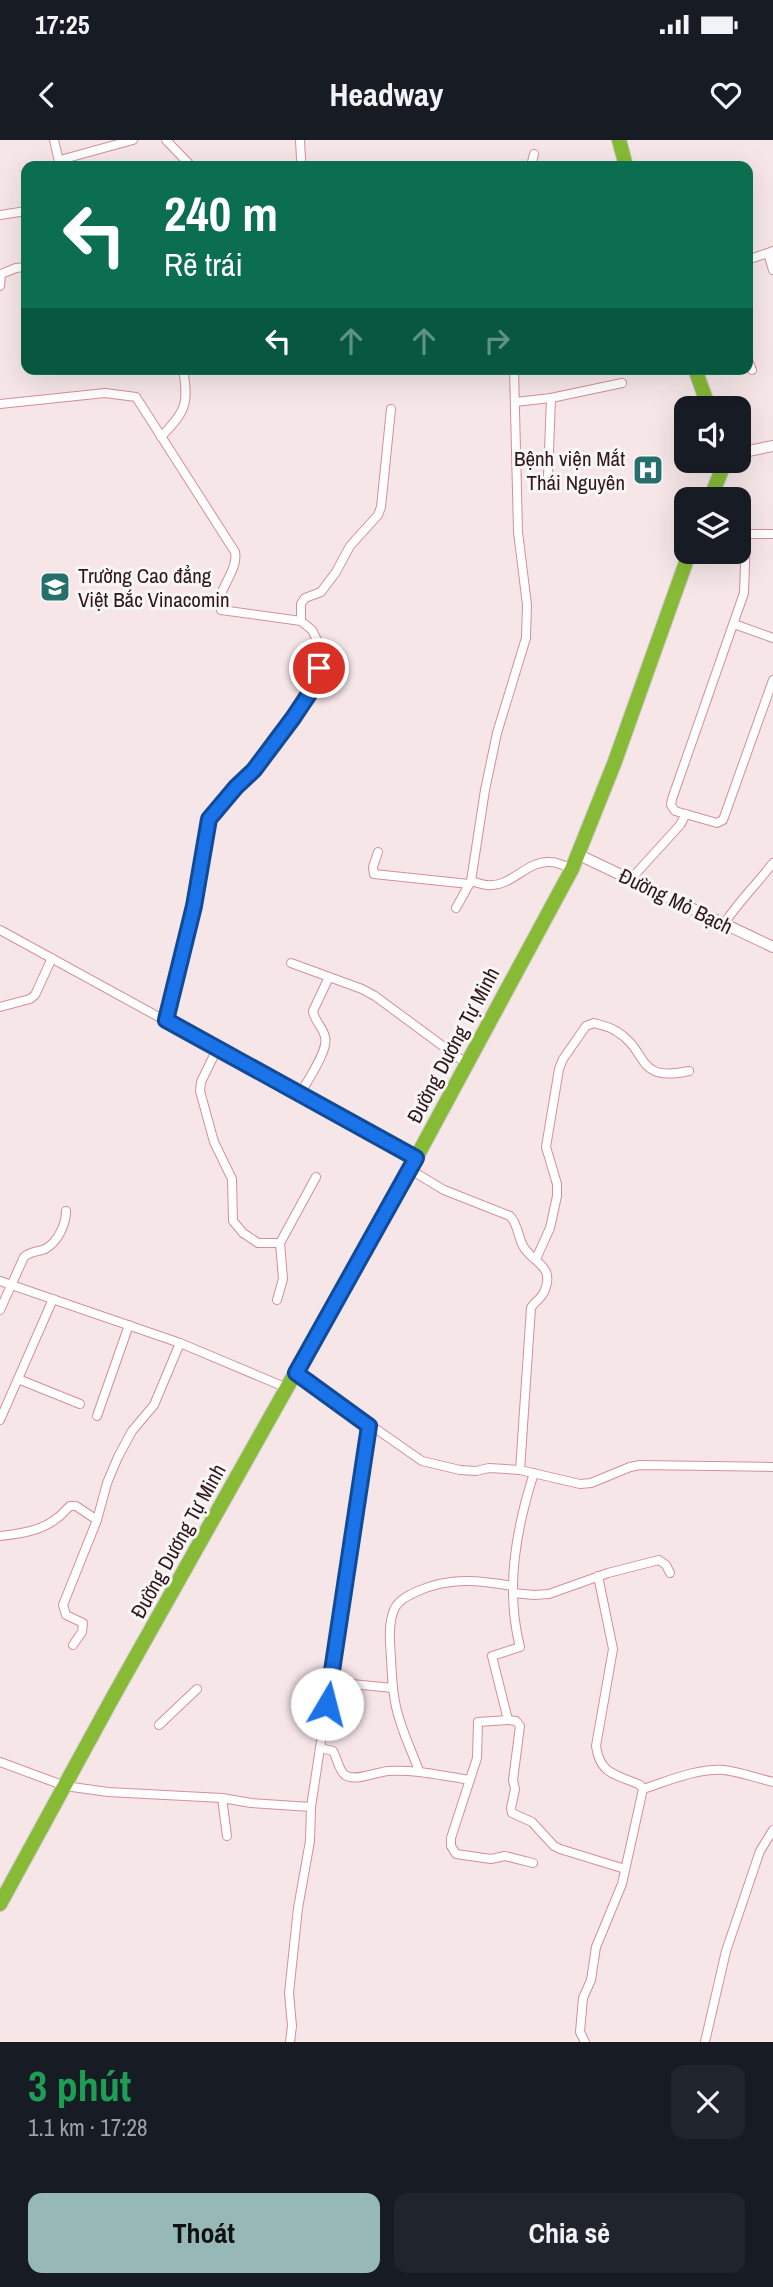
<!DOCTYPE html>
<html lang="vi">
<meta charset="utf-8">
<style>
:root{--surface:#171b24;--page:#20242c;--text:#f1f3f6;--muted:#9ea1a6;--accent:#96b8b7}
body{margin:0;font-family:"Archivo Narrow",sans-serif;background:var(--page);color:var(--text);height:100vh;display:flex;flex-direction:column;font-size:26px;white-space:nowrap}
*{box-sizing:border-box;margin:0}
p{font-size:23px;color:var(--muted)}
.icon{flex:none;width:38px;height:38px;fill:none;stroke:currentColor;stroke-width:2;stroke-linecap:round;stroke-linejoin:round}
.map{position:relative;height:1902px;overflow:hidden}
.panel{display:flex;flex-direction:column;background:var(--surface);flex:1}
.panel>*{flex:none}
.guide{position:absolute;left:21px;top:21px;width:732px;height:214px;border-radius:14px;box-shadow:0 7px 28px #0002;background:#0b6e4f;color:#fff;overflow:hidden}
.buttons{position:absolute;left:674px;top:256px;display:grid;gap:14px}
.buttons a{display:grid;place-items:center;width:77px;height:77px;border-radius:14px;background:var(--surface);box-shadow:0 7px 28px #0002;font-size:35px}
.pin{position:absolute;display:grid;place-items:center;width:60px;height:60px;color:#fff;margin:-30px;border:4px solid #fff;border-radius:50%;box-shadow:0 2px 7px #0007}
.me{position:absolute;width:77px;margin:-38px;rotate:8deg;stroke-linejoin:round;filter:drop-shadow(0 0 5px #0008)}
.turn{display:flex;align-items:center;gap:24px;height:147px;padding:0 28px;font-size:32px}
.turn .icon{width:91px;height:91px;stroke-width:2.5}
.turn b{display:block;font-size:49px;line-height:60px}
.lanes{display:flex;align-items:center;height:66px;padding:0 28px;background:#0003;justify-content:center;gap:35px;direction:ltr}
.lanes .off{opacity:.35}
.round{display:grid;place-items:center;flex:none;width:74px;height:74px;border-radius:14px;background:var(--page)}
.head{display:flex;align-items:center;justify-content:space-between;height:119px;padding:0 28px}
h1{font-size:42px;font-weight:700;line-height:52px;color:#1e9e55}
.cta{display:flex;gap:14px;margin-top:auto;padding:14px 28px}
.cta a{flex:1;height:80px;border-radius:14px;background:var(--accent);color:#111;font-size:28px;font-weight:700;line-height:80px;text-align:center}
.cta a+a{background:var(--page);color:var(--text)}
.status{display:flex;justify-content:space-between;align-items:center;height:49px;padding:0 35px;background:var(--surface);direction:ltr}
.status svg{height:19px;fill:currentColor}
header{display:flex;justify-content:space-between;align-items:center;height:91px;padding:0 28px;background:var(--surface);font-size:32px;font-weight:700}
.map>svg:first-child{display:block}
</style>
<div class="status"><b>17:25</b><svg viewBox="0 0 49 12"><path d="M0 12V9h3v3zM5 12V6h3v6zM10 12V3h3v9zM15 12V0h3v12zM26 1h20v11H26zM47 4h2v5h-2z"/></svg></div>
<header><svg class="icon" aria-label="back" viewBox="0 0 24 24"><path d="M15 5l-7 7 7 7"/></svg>Headway<svg class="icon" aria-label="heart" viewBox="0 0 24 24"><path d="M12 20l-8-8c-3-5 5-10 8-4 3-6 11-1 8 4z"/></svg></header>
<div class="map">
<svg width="773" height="1902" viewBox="0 0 773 1902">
<rect width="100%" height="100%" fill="#f6e6e8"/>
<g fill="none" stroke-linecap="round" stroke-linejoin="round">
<g stroke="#d78e9a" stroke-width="10">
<g id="street">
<path d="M54,0L60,26"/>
<path d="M166,0L191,26"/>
<path d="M300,0L301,19"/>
<path d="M60,20L133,0"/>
<path d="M531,26L534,14"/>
<path d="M0,75L26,71"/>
<path d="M773,111L768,113L773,130"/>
<path d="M747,120L768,113"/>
<path d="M0,146L1,134L16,128L26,127"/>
<path d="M747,218L752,230"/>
<path d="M515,262L551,258L622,243"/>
<path d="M0,264L105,253L136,257L235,412C239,432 214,451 221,470L301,481L312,490L317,500L319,528L309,554L293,578L254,630L236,647L209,679L194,766L166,880"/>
<path d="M161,297C186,271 189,264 183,229"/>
<path d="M548,337L551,258"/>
<path d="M738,394H773"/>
<path d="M746,394L744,453L672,659L671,665L675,671L717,683L723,680L773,540"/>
<path d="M301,481V464L305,458L321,452L336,432L350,406L378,375L381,367L391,269"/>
<path d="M734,484L773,498"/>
<path d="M378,712L373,727L374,734L469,744"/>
<path d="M631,739L680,685L686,674"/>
<path d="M471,741C476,742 482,745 487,745C511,748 527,720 550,722C558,722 565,726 572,729"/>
<path d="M456,768L471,741L485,650L497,593L526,498L527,465L518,392L514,229"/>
<path d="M724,784C738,762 757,744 773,723"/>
<path d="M0,790L416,1018"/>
<path d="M291,823L362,849L375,856L467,924"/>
<path d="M0,867L30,859L35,855L52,818"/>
<path d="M217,909L201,942L200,951L214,1002L232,1039L233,1081L243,1093L258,1103H280"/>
<path d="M300,954C307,941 329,910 325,897C323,887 314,881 313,871L329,837"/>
<path d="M409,1029L444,1050L510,1076C518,1085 518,1096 523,1106C533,1124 556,1125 544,1152C541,1159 534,1162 531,1168L520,1330"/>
<path d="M536,1119L550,1088L557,1056V1044L546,1007L559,929L563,919L586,886L594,883C601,885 610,887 616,891C650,911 634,943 689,931"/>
<path d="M0,1141L180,1203L287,1248"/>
<path d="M277,1160L283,1139L280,1103L316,1037"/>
<path d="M0,1170L24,1117C31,1111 37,1112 45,1109C58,1102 66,1084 66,1071"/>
<path d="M296,1233L422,1321L460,1330L476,1331L489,1328L520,1330L580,1344L591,1343L630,1327L640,1325L773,1327"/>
<path d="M18,1239L80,1264"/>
<path d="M97,1276L129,1185"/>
<path d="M0,1280L53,1159"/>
<path d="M0,1396C18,1394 42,1391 57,1378C62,1375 65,1370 70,1366H76L97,1380"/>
<path d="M513,1453L534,1455L549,1454L608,1433L659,1420L666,1425L670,1433"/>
<path d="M73,1505L82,1492L83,1483L66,1475L63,1465L97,1380L107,1343L118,1317L132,1291L154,1265L180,1203"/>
<path d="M331,1542L393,1548"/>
<path d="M508,1580L516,1581L520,1586L513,1640L515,1649L511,1668L512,1673L532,1682L554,1706L560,1709L625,1729"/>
<path d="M159,1585L197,1549"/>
<path d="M320,1608L333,1611C337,1618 339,1631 345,1635C355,1642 377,1632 388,1631C416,1629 443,1636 470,1640"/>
<path d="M0,1622L65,1646L108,1652L222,1658L251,1663L311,1667"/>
<path d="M419,1631C413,1614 405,1598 400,1581C393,1561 392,1539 391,1518C390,1503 388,1484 394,1470C398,1460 409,1455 418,1451C450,1437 479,1440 512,1446"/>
<path d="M643,1649C668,1641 697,1628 724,1630C740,1632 757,1638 773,1642"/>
<path d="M222,1658L227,1696"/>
<path d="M533,1723L505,1716L491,1719L456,1714L451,1706V1698L477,1618L478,1582L508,1580L492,1516L520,1507C505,1449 516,1389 534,1333"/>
<path d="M290,1902L292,1886L289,1853L298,1768L310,1701L311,1667L369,1286"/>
<path d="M585,1902L580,1892L583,1858L591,1840L596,1807L622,1744L643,1649L640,1645C616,1634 600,1635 596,1606L613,1509L598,1436"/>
<path d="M705,1902L726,1811L760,1711L773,1690"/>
</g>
</g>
<g stroke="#d78e9a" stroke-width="12">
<g id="secondary">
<path d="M738,313L773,306"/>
<path d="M579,715L773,807"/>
</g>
</g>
<g stroke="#cec7c9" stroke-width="16">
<g id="highway">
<path d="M619,0L626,26"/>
<path d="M695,229L709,268"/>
<path d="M714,320L723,327L728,326L733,320"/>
<path d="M710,359L723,327"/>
<path d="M0,1764L113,1557L416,1018L572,729L614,624L690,411"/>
</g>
</g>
<use href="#street" stroke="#fff" stroke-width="8"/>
<use href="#secondary" stroke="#fff" stroke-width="10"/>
<use href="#highway" stroke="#87bb36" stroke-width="14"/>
</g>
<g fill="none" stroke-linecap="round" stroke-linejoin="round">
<g stroke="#114b97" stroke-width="18">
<path id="route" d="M319,528L309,554L293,578L254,630L236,647L209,679L194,766L166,880L416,1018L296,1233L369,1286L327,1564"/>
</g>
<use href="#route" stroke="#1a73e8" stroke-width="12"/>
</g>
<defs>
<g id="hospital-square" transform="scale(1.575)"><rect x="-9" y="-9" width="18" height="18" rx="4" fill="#266f6a" stroke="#f7f7f7"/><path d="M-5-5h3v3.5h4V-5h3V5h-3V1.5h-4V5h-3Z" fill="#fff"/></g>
<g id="university-square" transform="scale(1.575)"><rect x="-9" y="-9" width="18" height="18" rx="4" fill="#266f6a" stroke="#f7f7f7"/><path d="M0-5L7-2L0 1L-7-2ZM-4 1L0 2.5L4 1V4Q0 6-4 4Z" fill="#fff"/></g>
</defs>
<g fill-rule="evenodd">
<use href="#hospital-square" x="648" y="330"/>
<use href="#university-square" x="55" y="447"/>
</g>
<g text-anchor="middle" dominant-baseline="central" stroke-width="6" stroke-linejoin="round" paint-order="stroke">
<g font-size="21" fill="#32161c" stroke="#f7f7f7" text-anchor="end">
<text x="625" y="318">Bệnh viện Mắt<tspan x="625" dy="24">Thái Nguyên</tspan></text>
<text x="78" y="435" text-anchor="start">Trường Cao đẳng<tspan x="78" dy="24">Việt Bắc Vinacomin</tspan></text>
</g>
<g font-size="21" fill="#32161c" stroke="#f7f7f7">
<text transform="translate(676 761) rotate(26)">Đường Mỏ Bạch</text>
<text transform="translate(453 905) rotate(-62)">Đường Dương Tự Minh</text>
<text transform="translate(178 1401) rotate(-61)">Đường Dương Tự Minh</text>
</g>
</g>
</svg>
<div class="buttons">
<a><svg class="icon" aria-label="sound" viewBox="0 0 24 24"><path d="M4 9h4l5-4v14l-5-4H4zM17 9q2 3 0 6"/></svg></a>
<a><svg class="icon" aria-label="layers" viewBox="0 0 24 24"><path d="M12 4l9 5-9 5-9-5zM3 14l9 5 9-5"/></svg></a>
</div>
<div class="pin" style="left:319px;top:528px;background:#d93025"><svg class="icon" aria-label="arrive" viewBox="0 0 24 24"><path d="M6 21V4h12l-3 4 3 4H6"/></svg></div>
<svg class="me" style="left:327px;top:1564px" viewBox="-20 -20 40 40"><circle r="19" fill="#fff"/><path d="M0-13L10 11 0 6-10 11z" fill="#1a73e8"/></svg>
<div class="guide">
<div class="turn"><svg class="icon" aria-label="left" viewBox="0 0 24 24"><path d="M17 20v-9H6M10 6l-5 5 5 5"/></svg><div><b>240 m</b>Rẽ trái</div></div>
<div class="lanes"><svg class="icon" aria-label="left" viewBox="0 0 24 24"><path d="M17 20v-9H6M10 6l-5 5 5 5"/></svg><svg class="icon off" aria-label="ahead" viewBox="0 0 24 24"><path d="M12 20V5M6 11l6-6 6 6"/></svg><svg class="icon off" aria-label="ahead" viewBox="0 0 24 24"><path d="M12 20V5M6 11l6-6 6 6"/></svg><svg class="icon off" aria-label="right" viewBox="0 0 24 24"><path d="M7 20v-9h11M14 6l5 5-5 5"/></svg></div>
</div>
</div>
<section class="panel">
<div class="head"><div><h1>3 phút</h1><p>1.1 km · 17:28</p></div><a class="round"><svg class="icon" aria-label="close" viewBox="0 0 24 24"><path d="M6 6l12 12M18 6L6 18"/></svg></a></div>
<div class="cta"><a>Thoát</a><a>Chia sẻ</a></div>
</section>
